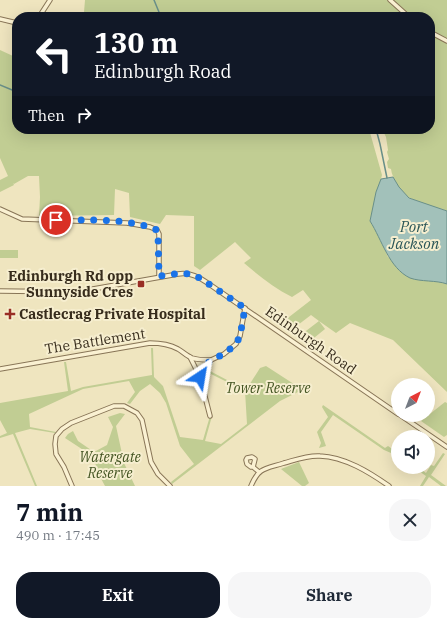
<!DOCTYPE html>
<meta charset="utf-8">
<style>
:root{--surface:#fff;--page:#f6f6f7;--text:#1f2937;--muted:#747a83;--accent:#111827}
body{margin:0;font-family:"IBM Plex Serif",serif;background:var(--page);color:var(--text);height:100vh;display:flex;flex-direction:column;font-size:15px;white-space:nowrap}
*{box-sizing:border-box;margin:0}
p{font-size:13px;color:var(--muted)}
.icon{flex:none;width:22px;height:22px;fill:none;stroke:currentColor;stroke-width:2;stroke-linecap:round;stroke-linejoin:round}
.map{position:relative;height:486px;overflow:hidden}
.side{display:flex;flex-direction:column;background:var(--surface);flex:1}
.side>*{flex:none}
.guide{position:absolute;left:12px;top:12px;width:423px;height:122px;border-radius:16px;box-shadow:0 4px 16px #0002;background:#111827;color:#fff;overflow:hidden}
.needle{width:26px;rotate:42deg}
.fabs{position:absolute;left:391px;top:378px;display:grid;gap:8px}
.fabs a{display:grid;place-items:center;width:44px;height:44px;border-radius:50%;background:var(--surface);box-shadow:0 4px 16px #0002;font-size:20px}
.pin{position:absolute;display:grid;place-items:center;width:34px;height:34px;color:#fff;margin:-17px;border:2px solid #fff;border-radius:50%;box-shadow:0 1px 4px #0007}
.me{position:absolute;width:44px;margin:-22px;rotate:33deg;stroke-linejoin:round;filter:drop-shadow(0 0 3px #0008)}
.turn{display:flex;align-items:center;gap:14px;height:84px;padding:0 16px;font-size:18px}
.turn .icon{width:52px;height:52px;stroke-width:2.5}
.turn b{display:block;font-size:28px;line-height:34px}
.then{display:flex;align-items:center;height:38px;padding:0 16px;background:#0003;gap:8px;font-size:15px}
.round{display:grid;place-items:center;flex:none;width:42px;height:42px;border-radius:16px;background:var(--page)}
.summary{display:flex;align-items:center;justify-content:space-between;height:68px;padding:0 16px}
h1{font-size:24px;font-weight:700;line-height:30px;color:var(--accent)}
.cta{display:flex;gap:8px;margin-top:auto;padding:8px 16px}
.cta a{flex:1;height:46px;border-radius:16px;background:var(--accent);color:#fff;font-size:16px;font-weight:700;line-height:46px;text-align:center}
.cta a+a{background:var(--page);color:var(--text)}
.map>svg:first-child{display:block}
</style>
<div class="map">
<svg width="447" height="486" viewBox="0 0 447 486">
<rect width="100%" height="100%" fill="#efe5bf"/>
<g fill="#c1cd93">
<path d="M85,0H447V211C435,207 421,204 410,198C402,193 392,179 391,169L388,168L387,162L389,159L387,152L388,150L386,137L382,129H430V17H81L84,12Z"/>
<path d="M0,50L13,56L17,55V129H369L382,175L370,221L378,234L388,257L447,284V392L393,340L350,323L336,333L319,321L325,329L309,342L302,334L319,321L311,315L290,331L280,324L311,300L303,290L292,297C274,288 259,276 244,263L251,258L235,242L200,270L194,266V216L166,215L160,224L130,217L129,193L115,189L114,215L39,216L40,197L39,176H28L14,184L13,183L14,185L0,192V180L8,176L0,158Z"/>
<rect x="0" y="250" width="18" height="8"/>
<path d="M151,348H153L154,377L163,386L180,437L203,440L210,416H212L205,441L221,444L247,424L245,391L209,373L210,371L246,390L260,368L266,366L300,388V391L280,401L172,484L171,482L194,464L180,446L166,403L160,393L150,384L140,391L130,404L127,403L135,392L129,381L83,389L29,414L30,427L56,432L55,433L30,429L15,433L37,486H35L13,434L0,438V436L7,433L0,420V403L68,391L64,362H66L71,391L83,387L152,375Z"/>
<path d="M445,402L447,403V435L444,437L421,421Z"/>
<path d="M323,405L385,448L388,446L398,453V456L384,450L333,415L321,432L326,446L319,448L321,443L317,432L328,417L322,407Z"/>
<path d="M120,413L125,414L116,426L124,463L135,486H105L97,471L94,457L65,438L68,434L73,431L78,441L94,452L107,445L113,427L108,417Z"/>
<path d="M443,453L445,454L431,475L446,486H441L429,477L423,486H420L426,476L413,467H418L426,473L431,465L434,466Z"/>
<path d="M299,462L309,483L305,486H302L281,469Z"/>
</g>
<path fill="#a2c1ba" stroke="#698f89" d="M393,177L399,187L409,198L447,211V284C436,280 421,282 410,278C389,268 382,240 370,221L376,192L381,179Z"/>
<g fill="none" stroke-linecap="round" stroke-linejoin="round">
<g stroke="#698f89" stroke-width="1.5">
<path d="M154,0L161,17"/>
<path d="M0,85L17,92"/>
<path d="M376,129L380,144L387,178"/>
</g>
<g stroke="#887557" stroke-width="5.5">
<g id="street">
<path d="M390,0L409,17"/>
<path d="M39,17L50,0"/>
<path d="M0,19L17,23"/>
<path d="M430,32L447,41"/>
<path d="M0,209L22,219L127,223L150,227L157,230L159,234V277"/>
<path d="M0,291L76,292L178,274C190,272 199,277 209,284L398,414"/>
<path d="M190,357L200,377"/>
<path d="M0,369L150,343C160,343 169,344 178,349C183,352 187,356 192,358C198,360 204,360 211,360"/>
<path d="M400,415L447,447"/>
<path d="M210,416L200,377L205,366L211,360L224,354L236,344L240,336L245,308"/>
<path d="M253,467L255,459L252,457L247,458L246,460L247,464L251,467H253L259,472"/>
<path d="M72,486L64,467L56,454L55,444L56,436L62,429L71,423L114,406H124L137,413L142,420L151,462L158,474L170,486"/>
<path d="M251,486C259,467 265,469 284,463C295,460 308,455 320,456C345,457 369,472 389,486"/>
</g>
</g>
<use href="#street" stroke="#faf1d2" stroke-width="3.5"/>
</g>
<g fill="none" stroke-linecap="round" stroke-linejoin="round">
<path stroke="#1a73e8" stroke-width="7" stroke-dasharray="0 12.6" d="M56,220C86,220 130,218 157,230L158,234L159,276L183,273L195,275L245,308L240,336L236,344L224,354L211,360L205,366L200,377"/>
</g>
<g fill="#992e25" stroke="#f6eecf" stroke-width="1.5">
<rect x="137" y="280" width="8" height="8" rx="2"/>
<path d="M8 308h4v4h4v4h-4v4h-4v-4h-4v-4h4z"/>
</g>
<g text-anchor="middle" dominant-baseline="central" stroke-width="4" stroke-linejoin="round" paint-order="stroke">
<g font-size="14" font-weight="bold" fill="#372c1c" stroke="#f6eecf" text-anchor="end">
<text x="133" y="276">Edinburgh Rd opp<tspan x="133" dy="16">Sunnyside Cres</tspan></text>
<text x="19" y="314" text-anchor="start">Castlecrag Private Hospital</text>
</g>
<g font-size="14" fill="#372c1c" stroke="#f6eecf">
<text transform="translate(311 340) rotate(35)">Edinburgh Road</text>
<text transform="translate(95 341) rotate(-9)">The Battlement</text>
</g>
<g font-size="14" font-style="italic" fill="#435422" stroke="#f6eecf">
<text x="268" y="388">Tower Reserve</text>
<text x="110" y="457">Watergate<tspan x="110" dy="16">Reserve</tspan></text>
</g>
<g font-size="15" font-style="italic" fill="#2b5658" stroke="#f6eecf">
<text x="414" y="226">Port<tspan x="414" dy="17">Jackson</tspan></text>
</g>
</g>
</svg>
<div class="fabs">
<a><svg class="needle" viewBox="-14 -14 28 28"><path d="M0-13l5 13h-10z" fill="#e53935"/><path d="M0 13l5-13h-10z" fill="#747a83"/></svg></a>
<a><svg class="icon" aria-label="sound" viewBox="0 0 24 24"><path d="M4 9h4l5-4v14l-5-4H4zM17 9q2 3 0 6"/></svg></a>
</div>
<div class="pin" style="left:56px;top:220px;background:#d93025"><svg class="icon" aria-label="arrive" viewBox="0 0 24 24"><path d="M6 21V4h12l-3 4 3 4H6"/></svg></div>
<svg class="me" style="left:200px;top:377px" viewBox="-20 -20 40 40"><path d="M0-17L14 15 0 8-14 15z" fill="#1a73e8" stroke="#fff" stroke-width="4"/></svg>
<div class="guide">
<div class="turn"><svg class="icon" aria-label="left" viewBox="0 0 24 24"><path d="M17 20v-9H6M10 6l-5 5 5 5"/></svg><div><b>130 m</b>Edinburgh Road</div></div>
<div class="then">Then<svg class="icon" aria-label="right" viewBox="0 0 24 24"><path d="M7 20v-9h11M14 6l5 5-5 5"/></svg></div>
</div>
</div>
<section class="side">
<div class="summary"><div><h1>7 min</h1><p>490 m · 17:45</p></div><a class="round"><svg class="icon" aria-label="close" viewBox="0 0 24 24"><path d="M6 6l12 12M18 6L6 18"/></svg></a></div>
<div class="cta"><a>Exit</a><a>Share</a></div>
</section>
